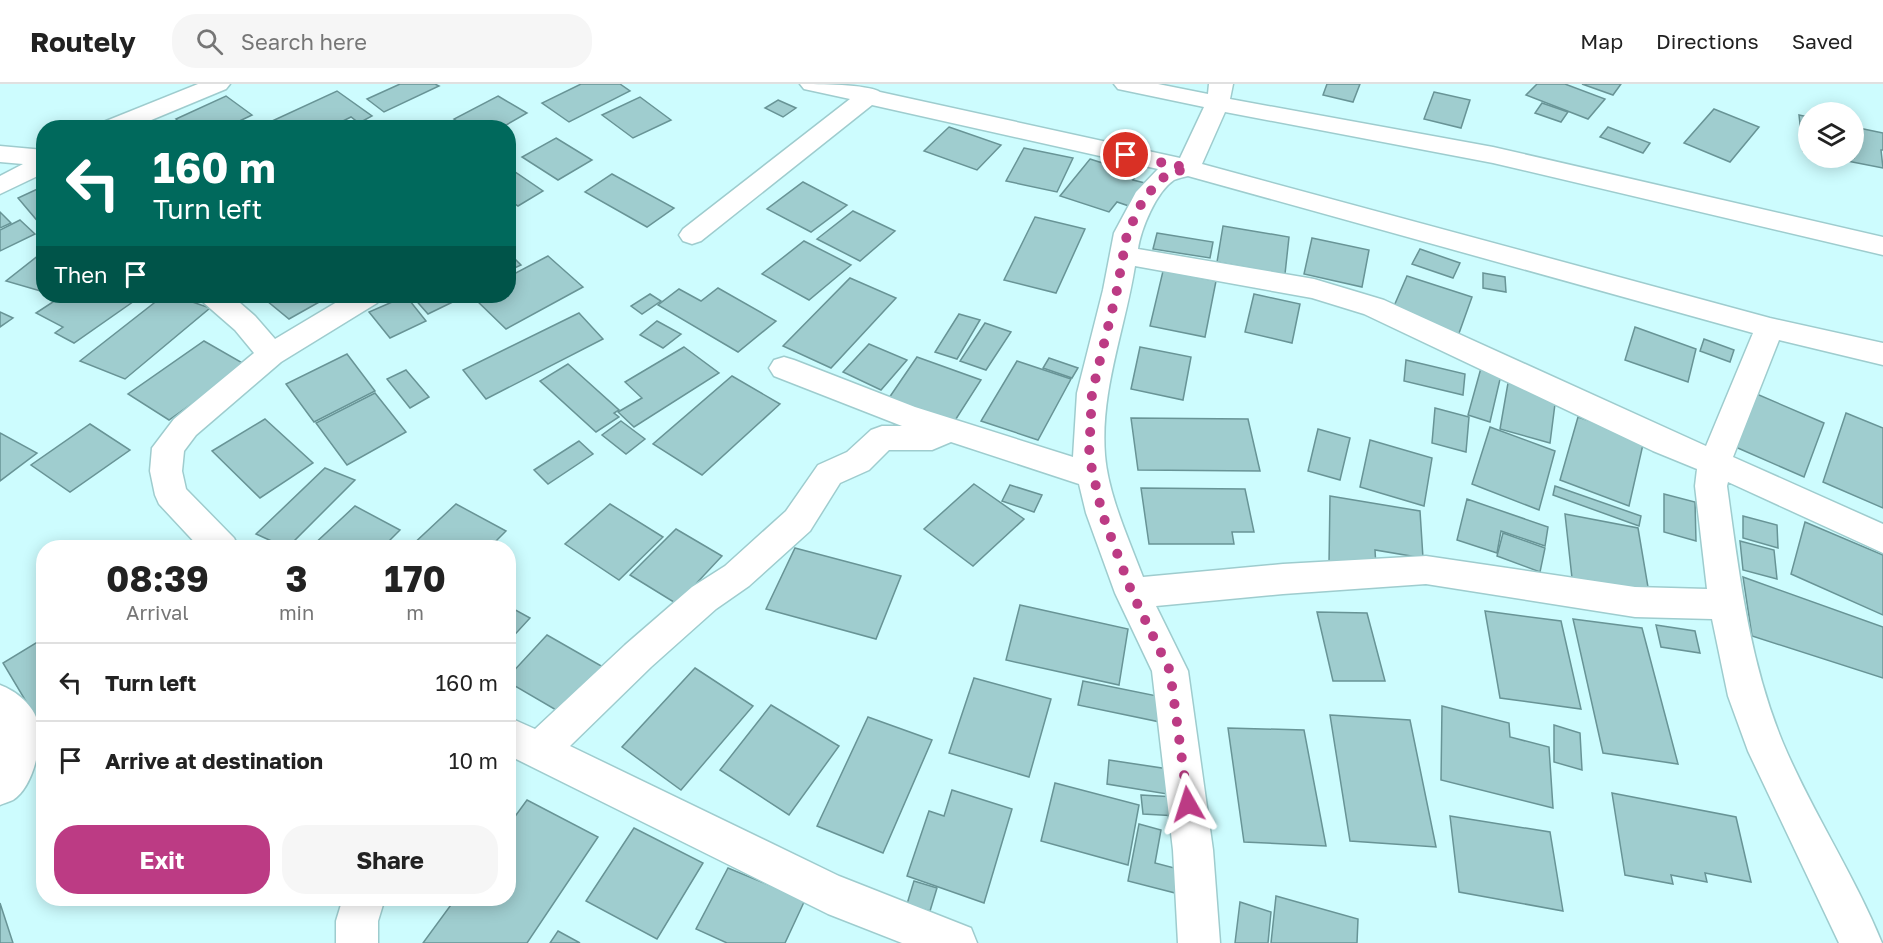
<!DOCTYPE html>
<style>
:root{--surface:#fff;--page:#f6f6f6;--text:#222;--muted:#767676;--line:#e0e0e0;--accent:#bc3b84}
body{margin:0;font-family:"Golos Text",sans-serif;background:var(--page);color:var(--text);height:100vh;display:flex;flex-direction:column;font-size:22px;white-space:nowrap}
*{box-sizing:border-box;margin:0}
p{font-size:20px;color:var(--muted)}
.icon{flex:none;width:33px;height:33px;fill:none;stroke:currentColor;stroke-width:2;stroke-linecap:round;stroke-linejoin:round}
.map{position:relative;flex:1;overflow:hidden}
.side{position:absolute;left:36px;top:456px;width:480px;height:366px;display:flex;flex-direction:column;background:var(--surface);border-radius:24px;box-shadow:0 3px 15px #0003}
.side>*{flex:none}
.guide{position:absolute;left:36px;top:36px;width:480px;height:183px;border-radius:24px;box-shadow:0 3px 15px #0003;background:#00695c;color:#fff;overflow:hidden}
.tools{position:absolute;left:1798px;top:18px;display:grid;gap:12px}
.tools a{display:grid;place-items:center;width:66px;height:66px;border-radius:50%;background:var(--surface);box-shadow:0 3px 15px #0003;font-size:30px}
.pin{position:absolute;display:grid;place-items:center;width:51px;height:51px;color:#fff;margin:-26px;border:3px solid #fff;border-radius:50%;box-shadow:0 2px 6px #0007}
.me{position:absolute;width:66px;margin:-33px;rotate:354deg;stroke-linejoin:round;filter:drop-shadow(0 0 4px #0008)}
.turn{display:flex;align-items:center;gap:21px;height:126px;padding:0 18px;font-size:27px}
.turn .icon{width:78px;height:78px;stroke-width:2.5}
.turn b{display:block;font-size:42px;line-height:51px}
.then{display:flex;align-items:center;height:57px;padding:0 18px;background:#0003;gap:12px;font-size:22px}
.eta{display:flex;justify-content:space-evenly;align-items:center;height:102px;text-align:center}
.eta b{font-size:36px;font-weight:700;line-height:42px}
.action{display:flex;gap:12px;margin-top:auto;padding:12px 18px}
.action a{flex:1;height:69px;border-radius:24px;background:var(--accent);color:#fff;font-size:24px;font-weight:700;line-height:69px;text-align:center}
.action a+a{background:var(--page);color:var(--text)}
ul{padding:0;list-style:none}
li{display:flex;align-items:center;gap:18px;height:78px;padding:0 18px;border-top:2px solid var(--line)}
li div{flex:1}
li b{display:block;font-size:22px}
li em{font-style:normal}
header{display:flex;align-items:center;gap:36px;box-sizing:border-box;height:84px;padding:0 30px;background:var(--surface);border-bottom:2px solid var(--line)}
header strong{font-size:28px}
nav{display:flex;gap:33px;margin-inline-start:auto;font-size:21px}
.search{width:420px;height:54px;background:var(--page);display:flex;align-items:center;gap:15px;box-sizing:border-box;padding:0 21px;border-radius:24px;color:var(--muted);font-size:22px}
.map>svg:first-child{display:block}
</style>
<header>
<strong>Routely</strong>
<div class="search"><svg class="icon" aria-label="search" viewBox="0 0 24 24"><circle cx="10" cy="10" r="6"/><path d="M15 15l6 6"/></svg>Search here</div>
<nav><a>Map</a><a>Directions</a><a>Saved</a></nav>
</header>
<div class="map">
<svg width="1883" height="859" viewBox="0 0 1883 859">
<rect width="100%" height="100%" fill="#cdfcfe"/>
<g fill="#9fcdcf" stroke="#689496" stroke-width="1.5">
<path d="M400,0H435L439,2L384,28L367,15Z"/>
<path d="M581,0H620L630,7L569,38L542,19Z"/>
<path d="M1327,0H1360L1353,18L1323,11Z"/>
<path d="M1537,0H1565L1605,15L1588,35L1526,11Z"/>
<path d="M1582,0H1621L1613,11Z"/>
<path d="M337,7L372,32L359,39L351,33L329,44H257Z"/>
<path d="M1434,8L1470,16L1461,44L1424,35Z"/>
<path d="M226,12L252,31L225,44H187L176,35Z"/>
<path d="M498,12L527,29L501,44H467L454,35Z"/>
<path d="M640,13L671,36L633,54L602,31Z"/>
<path d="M778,16L796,24L783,33L765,24Z"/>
<path d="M1542,19L1568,28L1561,38L1535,29Z"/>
<path d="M1714,25L1759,43L1730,78L1684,59Z"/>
<path d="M1799,31L1809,33V69L1803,67Z"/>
<path d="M949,43L1001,61L977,86L924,67Z"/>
<path d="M1608,43L1650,59L1643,69L1600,53Z"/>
<path d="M1854,43L1883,49V66H1881L1883,84L1832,74H1854Z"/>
<path d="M556,54L592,76L558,96L522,73Z"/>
<path d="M1024,64L1073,74L1057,108L1006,97Z"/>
<path d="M1090,75L1137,90L1133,96L1145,99L1129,122L1117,118L1109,128L1060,112Z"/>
<path d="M508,83L543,107L518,122L508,115Z"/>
<path d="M612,90L674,124L647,143L585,108Z"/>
<path d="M803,98L847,121L811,148L767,125Z"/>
<path d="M44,102V138L40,140L18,114Z"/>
<path d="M853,127L895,147L860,177L817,155Z"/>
<path d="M0,128L11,139L0,144Z"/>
<path d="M1035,133L1085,145L1056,209L1004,196Z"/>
<path d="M20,136L35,150L0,167V146Z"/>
<path d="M1223,142L1289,153L1285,190L1217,178Z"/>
<path d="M1157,149L1213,158L1210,174L1153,165Z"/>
<path d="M1312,154L1369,166L1362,203L1304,190Z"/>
<path d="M804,157L851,181L809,216L762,190Z"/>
<path d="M1420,165L1460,179L1453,194L1412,180Z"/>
<path d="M44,167V208L6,197Z"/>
<path d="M508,168L521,181L508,187Z"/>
<path d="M548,172L583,203L506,245L472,212H508V193Z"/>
<path d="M1163,187L1216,197L1205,253L1150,242Z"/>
<path d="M1483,189L1505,193L1506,208L1483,204Z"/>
<path d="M1407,192L1472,213L1458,252L1391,229Z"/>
<path d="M850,194L896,214L831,284L783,262Z"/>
<path d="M718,204L776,237L738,268L658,221L679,205L701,217Z"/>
<path d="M650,210L661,217L642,230L631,222Z"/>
<path d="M1254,210L1300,220L1292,259L1245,248Z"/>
<path d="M62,212H129L137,215L74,259L55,249L63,243L36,229Z"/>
<path d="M163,212H175L210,224L125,295L80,277Z"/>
<path d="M261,212H330L289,235Z"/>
<path d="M406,212L426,237L390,254L369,228Z"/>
<path d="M412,212H465L428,230Z"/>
<path d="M0,228L13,234L0,243Z"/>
<path d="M579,229L603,255L486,315L463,286Z"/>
<path d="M959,230L980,236L957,275L935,268Z"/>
<path d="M657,237L681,250L663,264L640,251Z"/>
<path d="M985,239L1011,248L986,286L960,277Z"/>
<path d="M1635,243L1696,265L1688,298L1625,276Z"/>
<path d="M1704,255L1734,266L1730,278L1700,267Z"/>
<path d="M204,257L246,281L169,336L128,310Z"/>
<path d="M869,260L907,276L881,306L843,288Z"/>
<path d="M684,263L719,289L634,343L618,328L642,314L625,298Z"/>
<path d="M1140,263L1191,273L1183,316L1131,305Z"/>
<path d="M347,270L375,307L314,338L286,300Z"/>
<path d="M917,273L981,296L954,338L889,314Z"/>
<path d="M1049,274L1078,284L1072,294L1043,284Z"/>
<path d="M1406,276L1465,290L1463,311L1404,297Z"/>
<path d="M1017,277L1071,295L1038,356L981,337Z"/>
<path d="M568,280L619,326L614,329L619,333L596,348L540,297Z"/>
<path d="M1481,284L1501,291L1490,338L1468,331Z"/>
<path d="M406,286L429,313L410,324L387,295Z"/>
<path d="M732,292L780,320L702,391L653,360Z"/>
<path d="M1508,299L1556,312L1550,359L1500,345Z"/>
<path d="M1752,308L1824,339L1804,393L1731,361Z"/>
<path d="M375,309L406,348L347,381L316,339Z"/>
<path d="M1435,324L1469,333L1466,368L1432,359Z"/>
<path d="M1846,329L1883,344V424L1823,398Z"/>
<path d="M1578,333L1644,356L1629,422L1560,396Z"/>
<path d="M1131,334L1248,335L1260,387L1138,386Z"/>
<path d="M265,335L313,379L260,414L212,367Z"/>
<path d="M621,337L645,355L626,370L602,351Z"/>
<path d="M90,340L130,366L70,408L31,381Z"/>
<path d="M1490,343L1555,367L1539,426L1472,400Z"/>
<path d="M1318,345L1350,354L1340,396L1308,387Z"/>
<path d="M0,349L37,369L0,397Z"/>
<path d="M1370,356L1432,374L1424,422L1360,403Z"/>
<path d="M579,357L593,370L548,400L534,386Z"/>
<path d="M325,384L355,396L287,464L256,450Z"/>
<path d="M974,400L1024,435L973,482L924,445Z"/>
<path d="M1010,401L1042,411L1034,428L1002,417Z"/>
<path d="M1555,402L1641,432L1639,442L1553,411Z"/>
<path d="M1141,404L1245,405L1254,448H1232L1234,460H1149Z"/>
<path d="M1664,410L1695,418L1696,457L1664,448Z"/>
<path d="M1330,412L1420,427L1423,474L1375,466L1376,483L1329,480Z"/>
<path d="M1467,415L1548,443L1545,462L1501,447L1497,469L1457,456Z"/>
<path d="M456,420L506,447L489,464H409Z"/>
<path d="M610,420L663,453L619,496L565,460Z"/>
<path d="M355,422L400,446L382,464H310Z"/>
<path d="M1565,430L1638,444L1649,509L1572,494Z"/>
<path d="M1743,432L1777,441L1778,464L1743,454Z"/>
<path d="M1805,438L1883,471V531L1791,490Z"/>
<path d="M676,445L722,472L677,520L630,491Z"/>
<path d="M1503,449L1545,464L1540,488L1497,472Z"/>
<path d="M1740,457L1774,466L1777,495L1743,486Z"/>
<path d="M795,464L901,492L876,555L766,525Z"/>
<path d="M1743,493L1883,543V594L1752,552Z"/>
<path d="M1020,521L1128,545L1119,601L1006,576Z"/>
<path d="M508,522L530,534L508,558Z"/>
<path d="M1485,527L1561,537L1581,625L1500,614Z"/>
<path d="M1317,528L1367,529L1385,597H1333Z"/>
<path d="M1573,535L1642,544L1678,680L1603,669Z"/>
<path d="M1656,541L1695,547L1700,569L1661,563Z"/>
<path d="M547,551L603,583L563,630L508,598V593Z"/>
<path d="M44,554V639L40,641L3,579Z"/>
<path d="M695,584L753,622L681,706L622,663Z"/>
<path d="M974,594L1051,615L1029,693L949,669Z"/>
<path d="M1083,597L1162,613L1160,638L1078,621Z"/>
<path d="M771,621L839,662L789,731L720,686Z"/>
<path d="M1442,622L1509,639L1510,653L1549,663L1553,724L1441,696Z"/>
<path d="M1330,631L1410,636L1436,763L1350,757Z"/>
<path d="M868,633L932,656L883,769L817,742Z"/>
<path d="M1554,641L1580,649L1582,686L1554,678Z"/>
<path d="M1228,644L1304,646L1326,762L1244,758Z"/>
<path d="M1109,676L1175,686L1173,711L1107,700Z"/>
<path d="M1055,699L1139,721L1128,781L1041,757Z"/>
<path d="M952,706L1012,725L984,819L907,792L929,727L944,732Z"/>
<path d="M1612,709L1736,733L1751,798L1705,789L1707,798L1671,791L1673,800L1625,791Z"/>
<path d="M1141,711L1176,713L1178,732L1143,730Z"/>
<path d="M527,716L598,753L527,859H423L456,814H508V742Z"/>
<path d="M1450,732L1550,748L1563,827L1459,808Z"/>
<path d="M1139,740L1161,746L1155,779L1182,786L1179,810L1128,797Z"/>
<path d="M634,744L703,779L657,855L586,817Z"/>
<path d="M728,784L805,816L785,859H727L696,845Z"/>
<path d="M914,797L937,804L930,827L907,820Z"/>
<path d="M1276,812L1358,835L1357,859H1271Z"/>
<path d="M1240,818L1271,828L1268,859H1235Z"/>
<path d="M0,819L13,859H0Z"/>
<path d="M558,847L580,859H550Z"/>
</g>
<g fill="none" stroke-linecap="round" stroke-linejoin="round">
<g stroke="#9eccce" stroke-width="3">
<g id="street">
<path d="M198,0H230L226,5L132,44H98L101,39Z"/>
<path d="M800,0C818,0 867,0 880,8L1180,74L1204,23L1118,5L1114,0H1158L1208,10L1209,0H1233L1230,15L1493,63L1883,153V171L1493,79L1225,28L1202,80L1770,234L1883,259V281L1779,256L1733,373L1883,440V469L1728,398L1727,402C1739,489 1749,577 1783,659C1812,728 1854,790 1882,859H1839L1748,667L1728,612L1712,535L1635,533L1426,500L1283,510L1156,522L1188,587L1213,766L1220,859H1178L1173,766L1152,587L1115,509L1086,429L1079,400L951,358L932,366H889L869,386L840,399L810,447L749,502L716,525L651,583L570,662L839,792L971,844L977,859H902L828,830L508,671V633L535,645L625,561L692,503L725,482L786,427L818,381L847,368L871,346L882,342H902L774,292L769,284L774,276L784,273L794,276L915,323L1073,373L1077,309L1103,206L1114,149L1136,108L1158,85L872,21L701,157L692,160L683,157L679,151L683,145L850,15L804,5ZM1188,92L1753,249L1706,362L1384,216L1314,195L1138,165C1141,145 1156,108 1174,96C1178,94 1184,93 1188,92ZM1135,182L1312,214L1364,230L1653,367L1697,385L1695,402L1707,505L1635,503L1426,472L1283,480L1143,493C1129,456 1108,410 1105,371C1100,307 1125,245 1135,182Z"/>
<path d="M0,62L44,66V89L0,110V92L23,80L0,78Z"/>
<path d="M200,212H232L255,232L275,255L347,212H381L377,219L281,278L196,351L184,367L182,387L186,405L234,454L239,464H200L159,420L155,411L150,387L152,364L174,335L254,269L235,246L204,219Z"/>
<path d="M0,601C16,607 34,621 38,639C43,660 33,703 13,716C9,718 4,719 0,721Z"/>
<path d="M343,814H385L378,837V859H336V837Z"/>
</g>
</g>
<use href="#street" fill="#fff" fill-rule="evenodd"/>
</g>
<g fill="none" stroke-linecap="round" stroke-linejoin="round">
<path stroke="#bc3b84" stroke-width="10" stroke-dasharray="0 18" d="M1126,71L1188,84L1166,91L1144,114L1127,150L1117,206L1092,309L1089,372L1102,429L1132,509L1170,587L1188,720"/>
</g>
</svg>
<div class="tools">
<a><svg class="icon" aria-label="layers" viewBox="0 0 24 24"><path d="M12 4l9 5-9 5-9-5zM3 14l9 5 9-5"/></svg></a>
</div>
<div class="pin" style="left:1126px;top:71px;background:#d93025"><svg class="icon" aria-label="arrive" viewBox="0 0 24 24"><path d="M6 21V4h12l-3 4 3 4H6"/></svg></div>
<svg class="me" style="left:1188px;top:720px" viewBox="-20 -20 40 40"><path d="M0-17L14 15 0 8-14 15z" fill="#bc3b84" stroke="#fff" stroke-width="4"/></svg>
<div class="guide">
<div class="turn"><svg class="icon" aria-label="left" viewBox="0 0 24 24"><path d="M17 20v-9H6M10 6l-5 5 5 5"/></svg><div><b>160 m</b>Turn left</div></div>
<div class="then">Then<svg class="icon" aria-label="arrive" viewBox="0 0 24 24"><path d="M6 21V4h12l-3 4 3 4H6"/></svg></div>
</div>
<section class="side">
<div class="eta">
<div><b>08:39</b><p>Arrival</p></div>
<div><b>3</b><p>min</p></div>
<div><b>170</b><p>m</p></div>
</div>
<ul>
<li><svg class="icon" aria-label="left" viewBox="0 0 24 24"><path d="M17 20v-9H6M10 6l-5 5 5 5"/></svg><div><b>Turn left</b></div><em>160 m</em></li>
<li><svg class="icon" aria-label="arrive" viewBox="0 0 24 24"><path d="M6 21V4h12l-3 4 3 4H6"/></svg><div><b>Arrive at destination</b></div><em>10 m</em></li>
</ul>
<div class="action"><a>Exit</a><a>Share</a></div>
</section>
</div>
